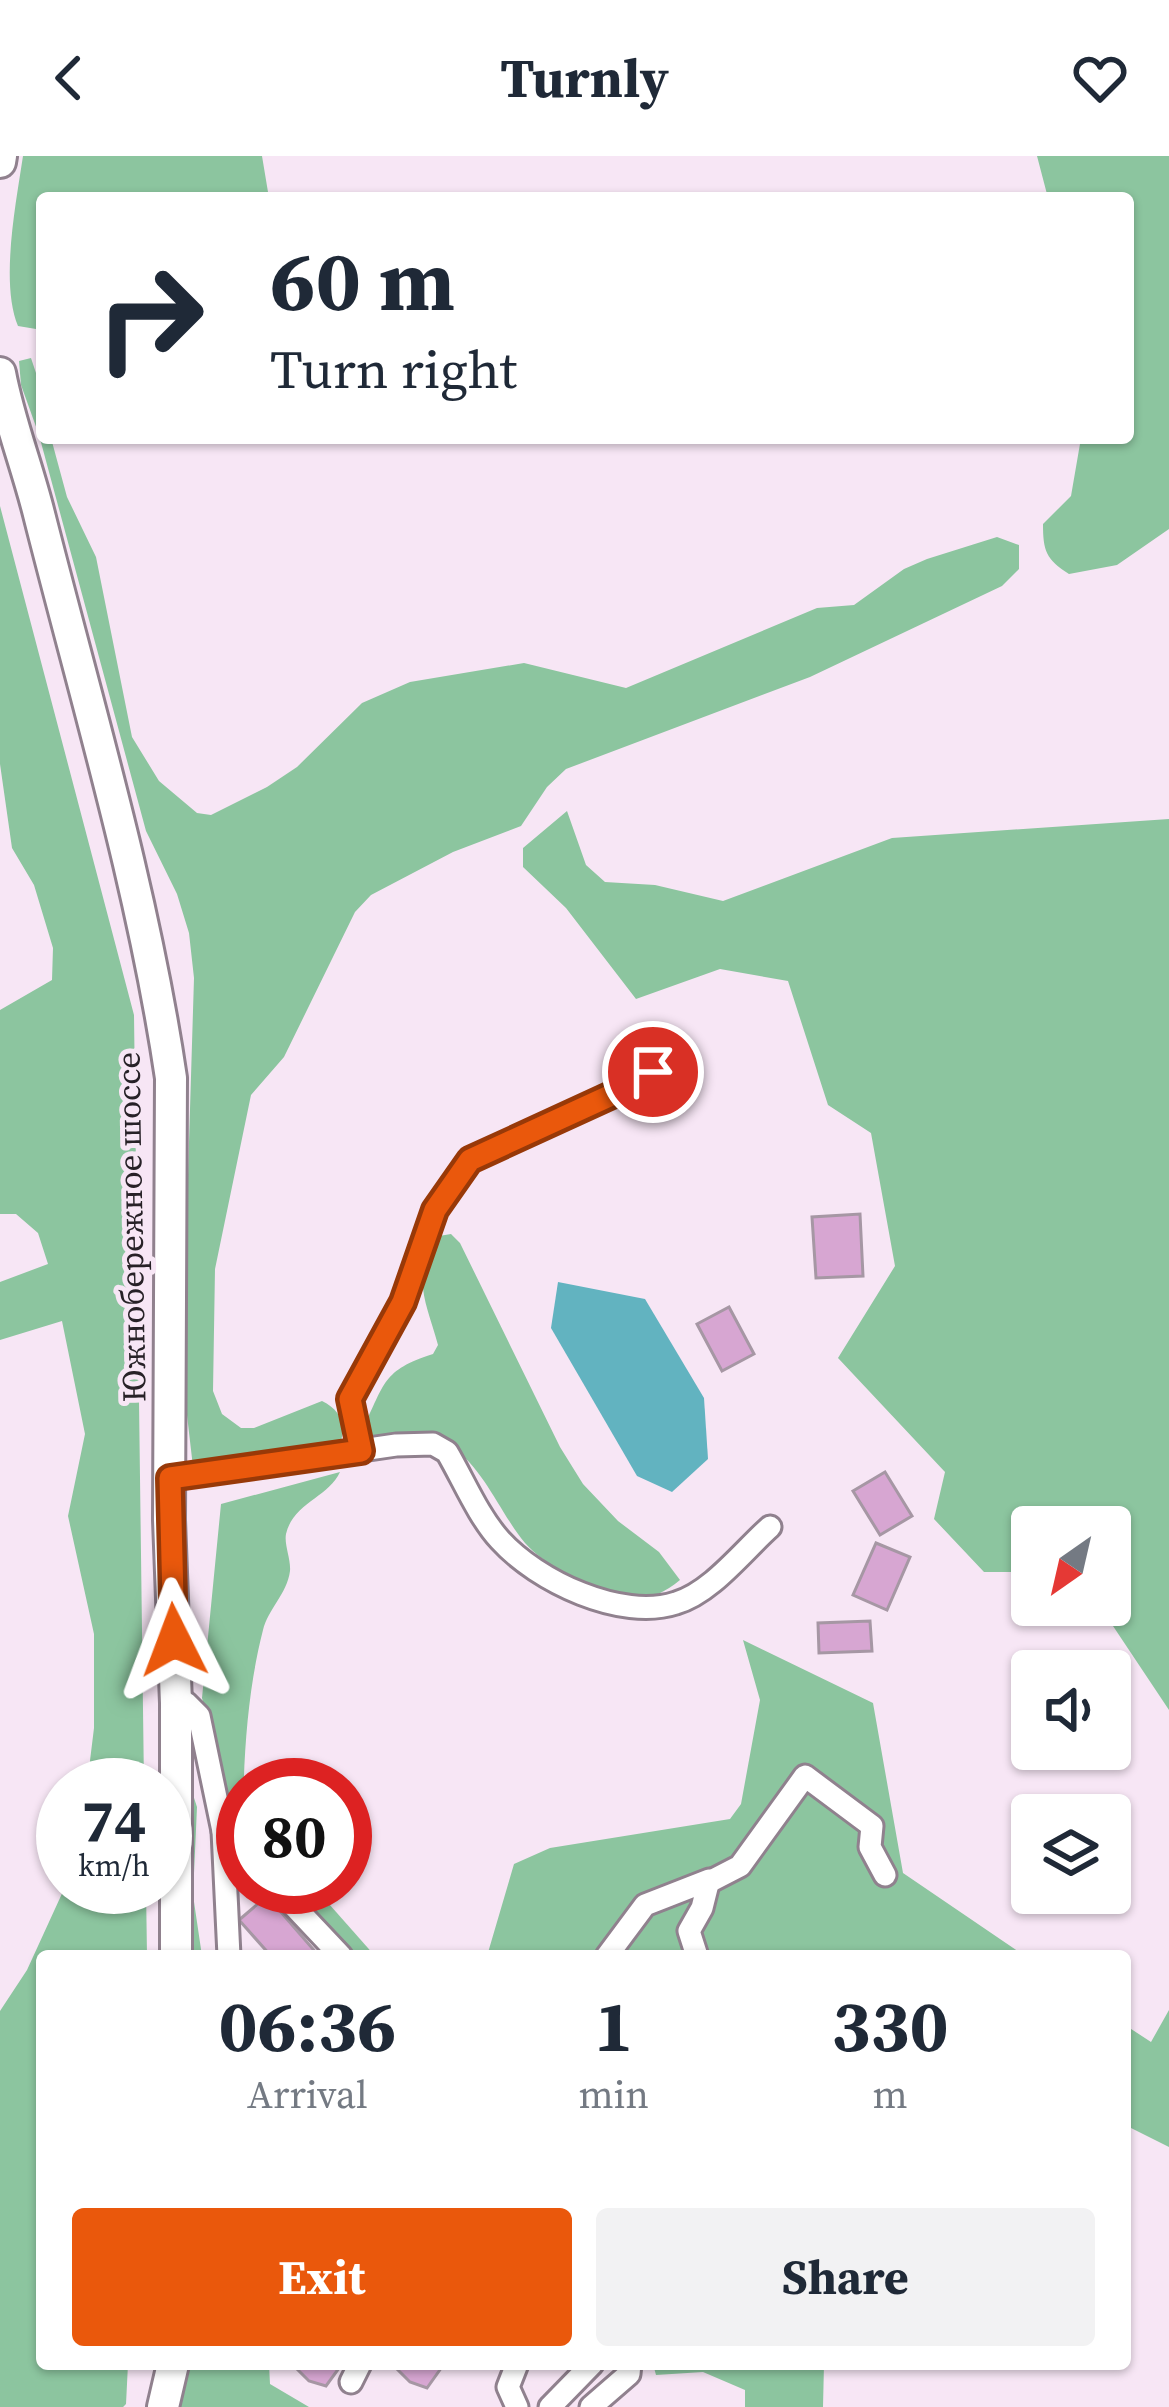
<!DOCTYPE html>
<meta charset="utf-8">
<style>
:root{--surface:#fff;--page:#f2f2f3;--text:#1f2937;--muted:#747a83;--accent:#ea580c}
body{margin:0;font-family:"Source Serif 4",serif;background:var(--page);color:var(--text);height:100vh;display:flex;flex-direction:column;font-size:45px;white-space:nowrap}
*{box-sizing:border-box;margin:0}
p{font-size:39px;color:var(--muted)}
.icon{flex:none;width:66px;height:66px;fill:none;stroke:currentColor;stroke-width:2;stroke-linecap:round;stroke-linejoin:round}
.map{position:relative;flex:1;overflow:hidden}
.panel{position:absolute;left:36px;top:1794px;width:1095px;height:420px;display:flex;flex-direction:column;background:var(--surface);border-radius:12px;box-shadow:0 3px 9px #0004}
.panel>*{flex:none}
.banner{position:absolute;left:36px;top:36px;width:1098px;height:252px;border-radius:12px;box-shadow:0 3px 9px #0004;background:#fff;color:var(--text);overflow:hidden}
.needle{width:78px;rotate:214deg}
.fabs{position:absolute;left:1011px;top:1350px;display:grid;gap:24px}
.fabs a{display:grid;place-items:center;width:120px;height:120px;border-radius:12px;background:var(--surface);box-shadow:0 3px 9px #0004;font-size:60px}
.speed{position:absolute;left:36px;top:1602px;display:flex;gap:24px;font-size:60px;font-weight:700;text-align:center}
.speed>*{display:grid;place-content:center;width:156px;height:156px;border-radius:50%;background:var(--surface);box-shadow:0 3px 9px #0004;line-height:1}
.speed small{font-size:30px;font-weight:400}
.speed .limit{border:18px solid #d22;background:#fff;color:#111}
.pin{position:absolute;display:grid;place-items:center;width:102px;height:102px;color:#fff;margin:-51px;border:6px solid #fff;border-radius:50%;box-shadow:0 3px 12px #0007}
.me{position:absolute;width:132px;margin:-66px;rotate:357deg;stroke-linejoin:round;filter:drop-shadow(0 0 9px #0008)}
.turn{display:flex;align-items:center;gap:42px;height:252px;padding:0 36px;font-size:54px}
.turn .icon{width:156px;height:156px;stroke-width:2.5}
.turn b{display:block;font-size:84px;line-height:102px}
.eta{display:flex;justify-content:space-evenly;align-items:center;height:204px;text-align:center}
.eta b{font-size:72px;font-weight:700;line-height:84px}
.action{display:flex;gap:24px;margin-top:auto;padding:24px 36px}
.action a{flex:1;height:138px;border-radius:12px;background:var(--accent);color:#fff;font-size:48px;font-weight:700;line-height:138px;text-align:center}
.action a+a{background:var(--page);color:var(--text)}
header{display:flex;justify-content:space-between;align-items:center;height:156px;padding:0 36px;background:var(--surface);font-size:54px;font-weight:700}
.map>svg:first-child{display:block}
</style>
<header><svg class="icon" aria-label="back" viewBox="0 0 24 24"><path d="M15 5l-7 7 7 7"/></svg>Turnly<svg class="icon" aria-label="heart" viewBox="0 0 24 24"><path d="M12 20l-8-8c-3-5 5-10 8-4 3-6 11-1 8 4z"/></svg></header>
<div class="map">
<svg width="1169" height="2251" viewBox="0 0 1169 2251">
<rect width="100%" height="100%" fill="#f7e6f5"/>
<g fill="#8cc59f">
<path d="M23,0H262L269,42H42V174L18,170C0,127 16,47 23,0Z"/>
<path d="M1037,0H1169V373L1117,409L1069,418C1046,403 1043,395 1043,368L1071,340L1081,282H1128V42H1048Z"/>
<path d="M31,202L42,235V282H51L67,341L96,401L132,581L159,625L197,657L211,659L267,631L297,611L362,547L410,526L524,507L626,532L817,452L854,449L904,413L927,403L997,381L1019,389V413L1002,430L810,521L566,613L547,631L521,670L453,696L371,739L355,756L284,901L251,939L215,1113L213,1235L222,1258L241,1272H254L322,1245C339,1253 346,1267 341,1285L193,1311L182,1216L194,822L189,777L177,738L146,675L39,279L21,229L19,205Z"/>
<path d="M0,350L134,859L144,1629H87L94,1572V1478L68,1360L85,1278L62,1165L0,1184V1126L48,1108L38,1077L16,1058H0V854L52,824L53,792L34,729L12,692L0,608Z"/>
<path d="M567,655L586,709L605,726L655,729L723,745L892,682L1169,663V1554L1099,1449H1110V1371H1032V1416H984L934,1363L945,1316L838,1202L895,1110L871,977L828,949L788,825L720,813L636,843L566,752L523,711V692Z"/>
<path d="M451,1078L460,1087L560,1291L583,1328L618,1365L659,1396L680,1424C665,1436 649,1445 629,1444C601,1444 543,1408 525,1387C500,1357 485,1314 452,1291C430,1275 396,1281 370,1281L363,1272C385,1228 382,1214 433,1198L438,1189C426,1145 410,1121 439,1080Z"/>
<path d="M340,1316C329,1341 293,1347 286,1378C284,1389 291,1403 290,1415C287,1438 268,1453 263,1474C246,1540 243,1613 243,1677L234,1668L202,1542L221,1348Z"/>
<path d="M743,1484L873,1547L903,1717L1025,1800H487L514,1708L550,1692L730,1663L741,1648L760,1544Z"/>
<path d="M182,1605L197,1651L193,1739L202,1800H187Z"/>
<path d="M65,1731H146L147,1800H42V2208H128L126,2248L123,2251H0V1855L27,1814Z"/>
<path d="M291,1731H314L375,1800H351Z"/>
<path d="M1169,1854V1991L1125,1969V1869L1151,1886Z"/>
<path d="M187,2208H269L270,2228L309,2251H180Z"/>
<path d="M653,2208H824L823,2251H745V2234L703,2216L656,2219Z"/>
</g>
<path fill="#62b3c0" d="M558,1126L645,1143L704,1242L708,1303L672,1336L637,1320L551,1172Z"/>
<g fill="#d7a6d2" stroke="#a697a4" stroke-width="3">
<path d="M860,1058L863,1120L816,1122L812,1061Z"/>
<path d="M729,1151L754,1198L722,1215L697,1168Z"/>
<path d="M885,1316L912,1360L880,1379L853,1335Z"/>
<path d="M876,1387L910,1401L887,1454L853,1439Z"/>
<path d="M870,1465L872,1495L819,1497L818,1467Z"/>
<path d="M267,1740L319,1800H271L239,1764Z"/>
<path d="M292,2208H342L326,2230L309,2225Z"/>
<path d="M392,2208H444L427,2232L410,2226Z"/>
</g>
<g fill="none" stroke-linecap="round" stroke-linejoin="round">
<g stroke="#90818e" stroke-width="27">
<g id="minor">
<path d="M361,1295L350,1243L403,1146L435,1054L470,1004L629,931L653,916"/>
<path d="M170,1322L396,1289L433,1288L447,1296C463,1323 478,1360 500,1384C537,1425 621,1465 676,1447C711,1437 743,1395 770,1371"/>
<path d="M176,1547H186L199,1560L223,1675L243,1696"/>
<path d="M223,1675L229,1800"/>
<path d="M709,1726L740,1710L805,1620L872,1670L870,1691L885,1719"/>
<path d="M276,1731L341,1800"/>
<path d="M607,1800L645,1749L709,1724L702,1752L689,1775L697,1800"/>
<path d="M517,2208L508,2231L517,2251"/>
<path d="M351,2226L360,2208"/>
<path d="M550,2251L592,2208"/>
<path d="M591,2251L629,2218L630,2208"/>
</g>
</g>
<g stroke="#90818e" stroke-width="36">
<g id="highway">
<path d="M0,6L1,0"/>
<path d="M0,217C9,265 27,310 39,358C86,544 143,732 171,922L169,1364L176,1547V1800"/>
<path d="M163,2251L173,2208"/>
</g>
</g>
<use href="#minor" stroke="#fff" stroke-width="21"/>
<use href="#highway" stroke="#fff" stroke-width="30"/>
</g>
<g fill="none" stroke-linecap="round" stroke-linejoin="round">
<g stroke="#983908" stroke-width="30">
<path id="route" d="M174,1484L170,1322L361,1295L350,1243L403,1146L435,1054L470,1004L629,931L653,916"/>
</g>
<use href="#route" stroke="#ea580c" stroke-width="21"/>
</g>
<g text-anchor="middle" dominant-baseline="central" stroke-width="10" stroke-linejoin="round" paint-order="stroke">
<g font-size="33" fill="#272127" stroke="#f7e6f5">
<text transform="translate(131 1071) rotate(-91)">Южнобережное шоссе</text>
</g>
</g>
</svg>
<div class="fabs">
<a><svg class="needle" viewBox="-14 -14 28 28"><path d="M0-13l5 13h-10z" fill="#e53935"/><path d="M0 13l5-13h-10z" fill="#747a83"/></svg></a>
<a><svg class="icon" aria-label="sound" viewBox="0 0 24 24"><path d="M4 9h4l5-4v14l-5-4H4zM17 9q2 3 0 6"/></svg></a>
<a><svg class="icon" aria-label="layers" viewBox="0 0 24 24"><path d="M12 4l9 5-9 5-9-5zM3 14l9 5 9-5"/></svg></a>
</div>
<div class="speed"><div>74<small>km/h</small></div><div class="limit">80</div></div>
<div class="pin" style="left:653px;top:916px;background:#d93025"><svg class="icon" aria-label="arrive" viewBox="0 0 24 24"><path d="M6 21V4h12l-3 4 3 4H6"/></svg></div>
<svg class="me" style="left:174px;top:1484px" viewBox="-20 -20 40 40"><path d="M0-17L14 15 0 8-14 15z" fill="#ea580c" stroke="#fff" stroke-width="4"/></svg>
<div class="banner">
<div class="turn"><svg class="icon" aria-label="right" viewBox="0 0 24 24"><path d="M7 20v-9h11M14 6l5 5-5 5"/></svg><div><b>60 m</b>Turn right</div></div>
</div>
<section class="panel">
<div class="eta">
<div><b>06:36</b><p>Arrival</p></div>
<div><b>1</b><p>min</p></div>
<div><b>330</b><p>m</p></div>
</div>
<div class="action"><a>Exit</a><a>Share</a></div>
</section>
</div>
